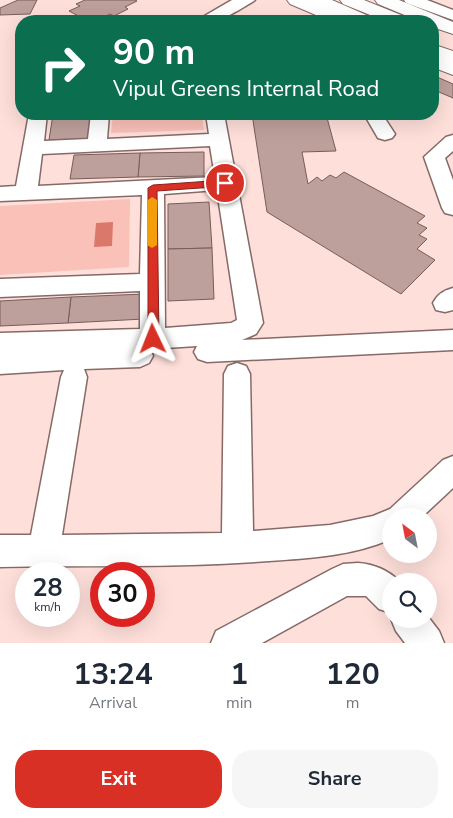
<!DOCTYPE html>
<style>
:root{--surface:#fff;--page:#f6f6f7;--text:#1f2937;--muted:#747a83;--accent:#d93025}
body{margin:0;font-family:"Nunito Sans",sans-serif;background:var(--page);color:var(--text);height:100vh;display:flex;flex-direction:column;font-size:19px;white-space:nowrap}
*{box-sizing:border-box;margin:0}
p{font-size:16px;color:var(--muted)}
.icon{flex:none;width:28px;height:28px;fill:none;stroke:currentColor;stroke-width:2;stroke-linecap:round;stroke-linejoin:round}
.map{position:relative;height:643px;overflow:hidden}
.sheet{display:flex;flex-direction:column;background:var(--surface);flex:1}
.sheet>*{flex:none}
.hud{position:absolute;left:15px;top:15px;width:424px;height:105px;border-radius:20px;box-shadow:0 5px 20px #0002;background:#0b6e4f;color:#fff;overflow:hidden}
.needle{width:32px;rotate:328deg}
.tools{position:absolute;left:382px;top:508px;display:grid;gap:10px}
.tools a{display:grid;place-items:center;width:55px;height:55px;border-radius:50%;background:var(--surface);box-shadow:0 5px 20px #0002;font-size:25px}
.speed{position:absolute;left:15px;top:562px;display:flex;gap:10px;font-size:25px;font-weight:700;text-align:center}
.speed>*{display:grid;place-content:center;width:65px;height:65px;border-radius:50%;background:var(--surface);box-shadow:0 5px 20px #0002;line-height:1}
.speed small{font-size:12px;font-weight:400}
.speed .limit{border:8px solid #d22;background:#fff;color:#111}
.pin{position:absolute;display:grid;place-items:center;width:42px;height:42px;color:#fff;margin:-21px;border:2px solid #fff;border-radius:50%;box-shadow:0 1px 5px #0007}
.me{position:absolute;width:55px;margin:-28px;rotate:358deg;stroke-linejoin:round;filter:drop-shadow(0 0 4px #0008)}
.turn{display:flex;align-items:center;gap:18px;height:105px;padding:0 15px;font-size:22px}
.turn .icon{width:65px;height:65px;stroke-width:2.5}
.turn b{display:block;font-size:35px;line-height:42px}
.eta{display:flex;justify-content:space-evenly;align-items:center;height:85px;text-align:center}
.eta b{font-size:30px;font-weight:700;line-height:35px}
.action{display:flex;gap:10px;margin-top:auto;padding:10px 15px}
.action a{flex:1;height:58px;border-radius:20px;background:var(--accent);color:#fff;font-size:20px;font-weight:700;line-height:58px;text-align:center}
.action a+a{background:var(--page);color:var(--text)}
.map>svg:first-child{display:block}
</style>
<div class="map">
<svg width="453" height="643" viewBox="0 0 453 643">
<rect width="100%" height="100%" fill="#fedfda"/>
<g fill="#fac1b8">
<path d="M113,114H202L204,130L111,133Z"/>
<path d="M130,199L129,267L0,275V206Z"/>
</g>
<path fill="#da786b" d="M113,222L112,246L94,247L96,223Z"/>
<g fill="#bda09b" stroke="#775d59">
<path d="M18,0H37L30,14L0,15V8Z"/>
<path d="M85,0H135L137,1L125,7L128,9L114,16L110,14L98,20L94,18L88,21L69,11L80,6L76,4Z"/>
<path d="M437,77L453,84V98L432,89V81Z"/>
<path d="M53,114H91L89,139L49,140Z"/>
<path d="M252,114H326L336,151L302,152L308,184L317,177L322,181L330,175L336,178L344,172L425,216L417,223L427,228L419,235L427,239L417,249L435,260L401,294L267,212Z"/>
<path d="M204,152V176L138,177L140,153Z"/>
<path d="M140,153L138,177L70,179L74,155Z"/>
<path d="M209,202L212,248L168,249V204Z"/>
<path d="M212,248L214,299L168,301V249Z"/>
<path d="M145,294L144,319L68,323L71,297Z"/>
<path d="M71,297L68,323L0,326V301Z"/>
</g>
<g fill="none" stroke-linecap="round" stroke-linejoin="round">
<g stroke="#856a66" stroke-width="3">
<g id="minor">
<path d="M232,0H255C253,2 224,19 219,20C214,23 205,21 199,21L201,18Z"/>
<path d="M404,0H427L453,10V20L406,3Z"/>
<path d="M29,114H47L44,141L88,139L91,114H109L107,139L209,134L206,114H224L263,323L256,334L242,340L453,330V350L207,362L198,359L194,352L197,346L150,349L153,356L149,363L140,367L84,369L87,377L62,535L222,533L224,374L228,366L237,363L246,366L250,374L253,531L330,525L373,516L390,509L443,460L453,456V488L423,516H391V539C352,556 311,558 269,561C180,568 90,565 0,567V535H31L61,377L64,370L0,374V333L140,329V291L0,297V279L140,274L142,195L0,201V187L16,186ZM210,146L215,177L38,186L42,154ZM217,190L237,320L231,323L165,328L164,194Z"/>
<path d="M364,114H382L395,134L392,138L385,140L378,138Z"/>
<path d="M453,135V151L445,158L453,180V215L445,213L442,208L424,157L446,137Z"/>
<path d="M453,288V310L445,312L436,310L433,303C438,294 443,291 453,288Z"/>
<path d="M358,563C373,564 388,570 399,581H391V613L379,609L366,596H347L262,643H211L216,631L332,569L343,564Z"/>
<path d="M429,618L439,631L444,643H405L396,631L391,619Z"/>
</g>
</g>
<g stroke="#856a66" stroke-width="2">
<g id="major">
<path d="M287,0H311L350,17L353,21H330L290,4Z"/>
<path d="M375,0H399L453,22V34L432,27V21H419L378,4Z"/>
<path d="M432,54L453,62V75L432,67Z"/>
</g>
</g>
<g stroke="#856a66" stroke-width="2">
<g id="highway">
<path d="M308,0H332L371,17L374,21H351L311,4Z"/>
<path d="M340,0H364L406,17L409,21H385L343,4Z"/>
<path d="M432,44L453,51V64L432,57Z"/>
</g>
</g>
<use href="#minor" fill="#fff" fill-rule="evenodd"/>
<use href="#major" fill="#fff" fill-rule="evenodd"/>
<use href="#highway" fill="#fff" fill-rule="evenodd"/>
</g>
<path fill="#d93025" stroke="#8d1f18" d="M225,180L229,181V186L157,191L159,339L157,342H149L148,339V188L153,185Z"/>
<path fill="#f59e0b" d="M152,197L157,200V245L152,248L147,245L148,200Z"/>
</svg>
<div class="tools">
<a><svg class="needle" viewBox="-14 -14 28 28"><path d="M0-13l5 13h-10z" fill="#e53935"/><path d="M0 13l5-13h-10z" fill="#747a83"/></svg></a>
<a><svg class="icon" aria-label="search" viewBox="0 0 24 24"><circle cx="10" cy="10" r="6"/><path d="M15 15l6 6"/></svg></a>
</div>
<div class="speed"><div>28<small>km/h</small></div><div class="limit">30</div></div>
<div class="pin" style="left:225px;top:183px;background:#d93025"><svg class="icon" aria-label="arrive" viewBox="0 0 24 24"><path d="M6 21V4h12l-3 4 3 4H6"/></svg></div>
<svg class="me" style="left:153px;top:339px" viewBox="-20 -20 40 40"><path d="M0-17L14 15 0 8-14 15z" fill="#d93025" stroke="#fff" stroke-width="4"/></svg>
<div class="hud">
<div class="turn"><svg class="icon" aria-label="right" viewBox="0 0 24 24"><path d="M7 20v-9h11M14 6l5 5-5 5"/></svg><div><b>90 m</b>Vipul Greens Internal Road</div></div>
</div>
</div>
<section class="sheet">
<div class="eta">
<div><b>13:24</b><p>Arrival</p></div>
<div><b>1</b><p>min</p></div>
<div><b>120</b><p>m</p></div>
</div>
<div class="action"><a>Exit</a><a>Share</a></div>
</section>
